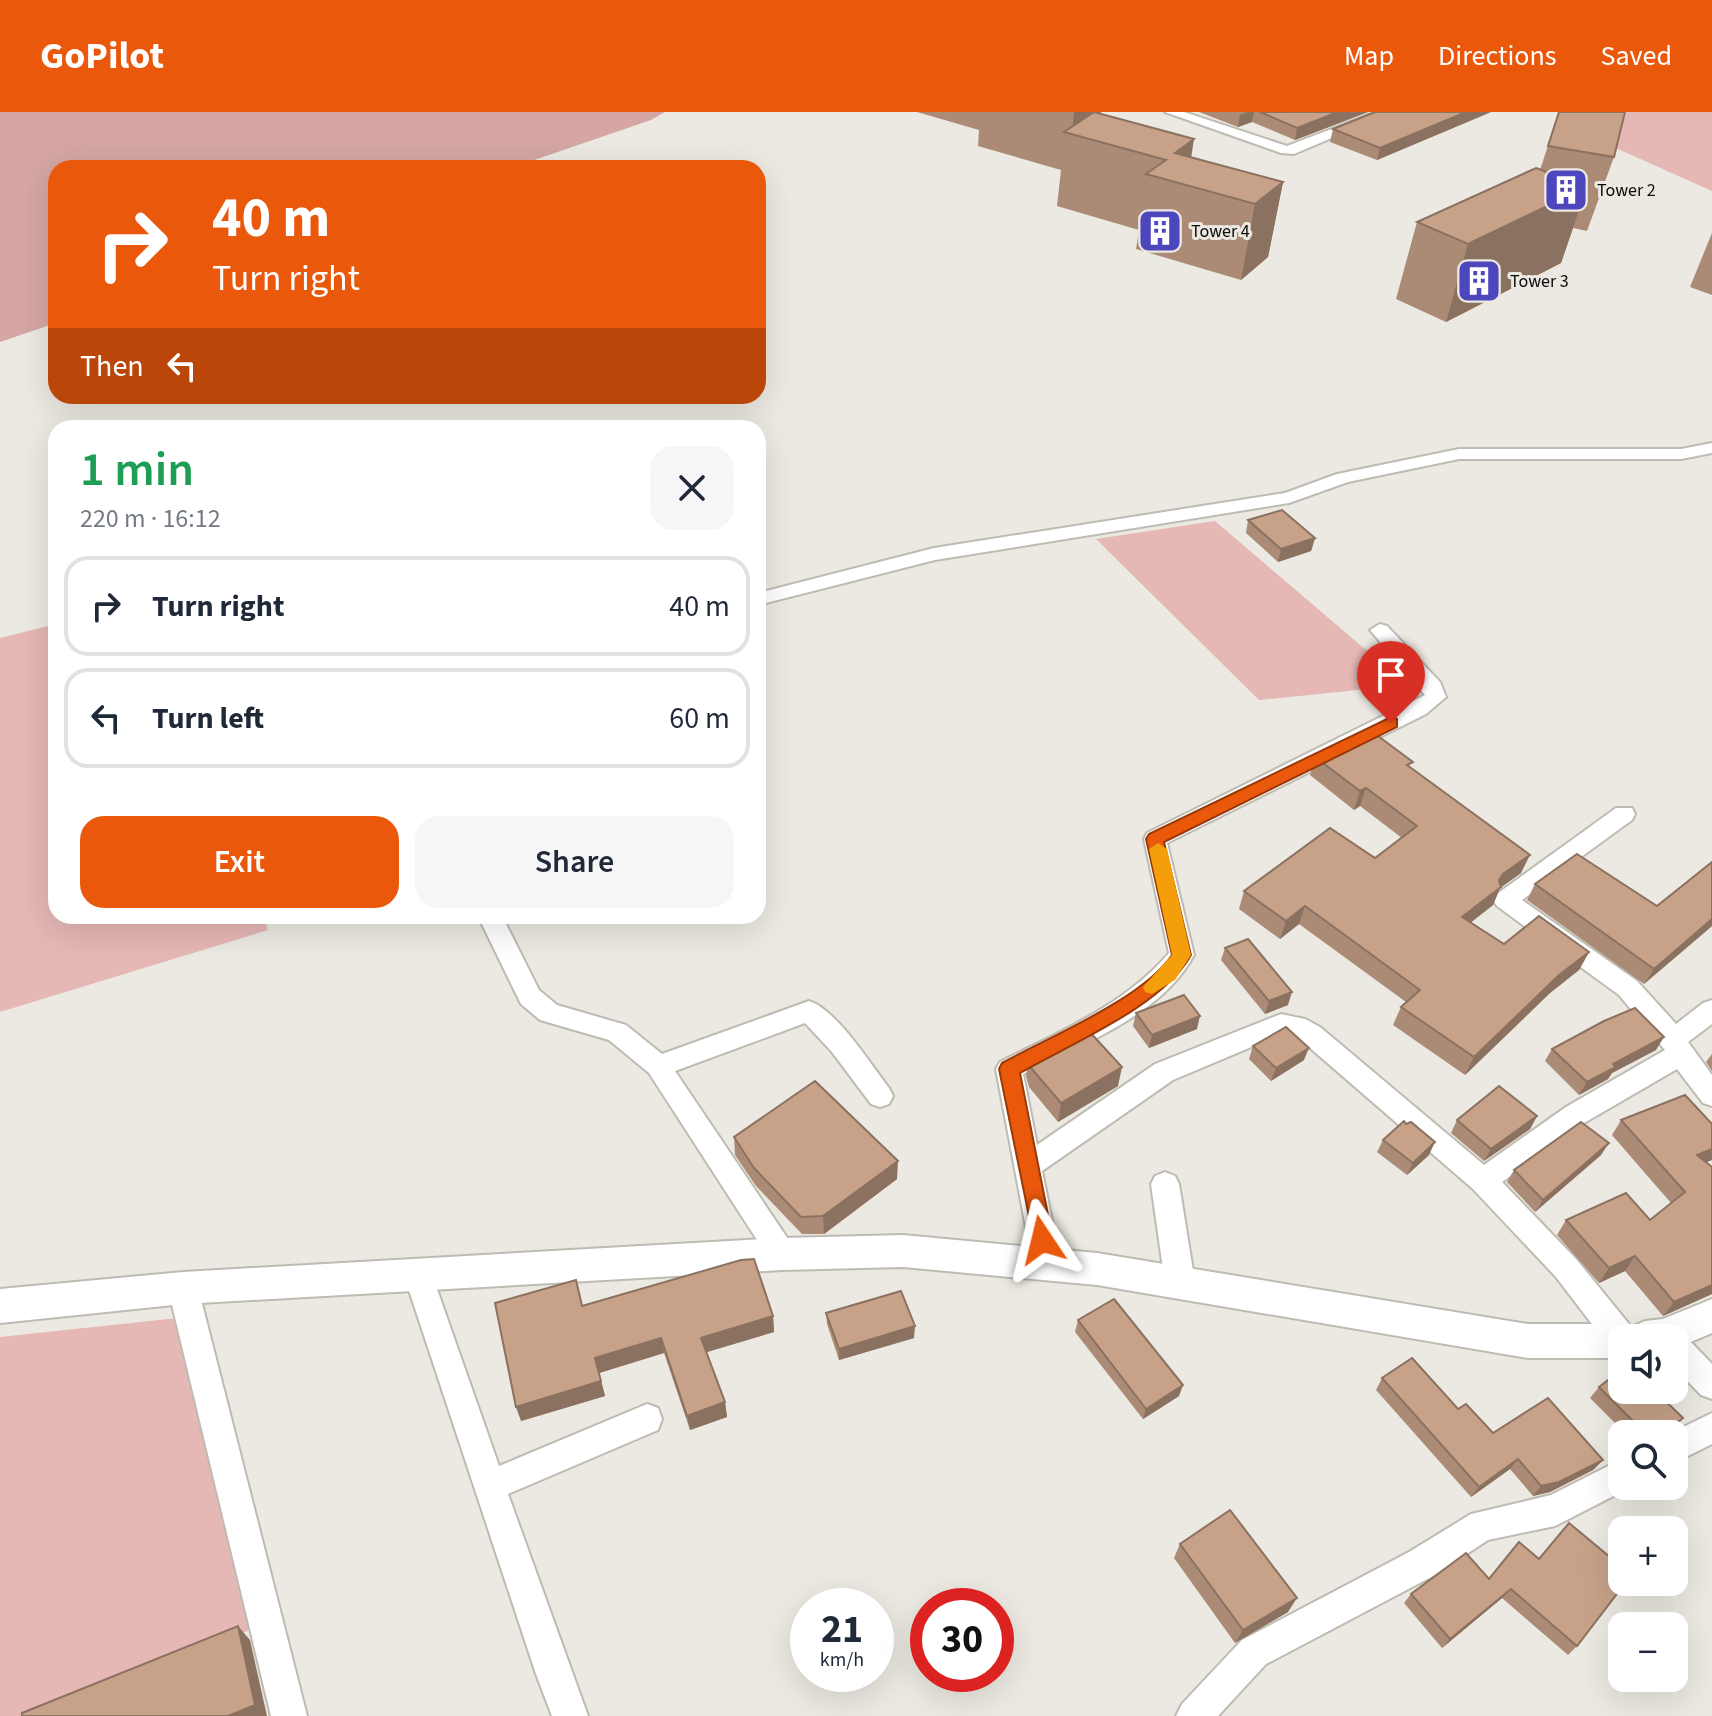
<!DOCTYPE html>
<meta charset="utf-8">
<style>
:root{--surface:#fff;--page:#f6f6f7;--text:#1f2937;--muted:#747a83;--line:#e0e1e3;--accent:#ea580c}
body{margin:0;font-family:"Source Sans 3",sans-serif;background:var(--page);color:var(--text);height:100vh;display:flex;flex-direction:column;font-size:30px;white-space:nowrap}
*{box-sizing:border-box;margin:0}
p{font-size:26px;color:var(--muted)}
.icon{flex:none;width:44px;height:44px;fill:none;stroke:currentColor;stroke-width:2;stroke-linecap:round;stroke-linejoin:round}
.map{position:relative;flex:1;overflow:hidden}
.side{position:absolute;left:48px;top:308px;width:718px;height:504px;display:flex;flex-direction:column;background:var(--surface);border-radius:24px;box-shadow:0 8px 32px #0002}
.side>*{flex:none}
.banner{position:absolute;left:48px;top:48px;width:718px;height:244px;border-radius:24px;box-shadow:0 8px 32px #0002;background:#ea580c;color:#fff;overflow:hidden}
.tools{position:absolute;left:1608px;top:1212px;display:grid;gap:16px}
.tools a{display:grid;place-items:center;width:80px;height:80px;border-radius:16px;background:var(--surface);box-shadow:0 8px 32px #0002;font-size:40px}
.speed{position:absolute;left:790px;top:1476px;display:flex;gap:16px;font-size:40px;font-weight:700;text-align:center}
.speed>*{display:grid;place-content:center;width:104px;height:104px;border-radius:50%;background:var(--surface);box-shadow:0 8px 32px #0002;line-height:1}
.speed small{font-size:20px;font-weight:400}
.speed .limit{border:12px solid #d22;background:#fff;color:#111}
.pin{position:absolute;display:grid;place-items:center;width:68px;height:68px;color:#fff;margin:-82px -34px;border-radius:50% 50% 50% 0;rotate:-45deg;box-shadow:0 0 8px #0007}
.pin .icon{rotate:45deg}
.me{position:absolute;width:88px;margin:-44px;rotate:350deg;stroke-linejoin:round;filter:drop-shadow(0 0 6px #0008)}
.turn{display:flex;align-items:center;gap:28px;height:168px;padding:0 32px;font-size:36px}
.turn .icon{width:104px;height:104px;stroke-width:2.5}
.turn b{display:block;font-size:56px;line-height:68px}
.then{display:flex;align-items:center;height:76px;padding:0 32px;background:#0003;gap:16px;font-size:30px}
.round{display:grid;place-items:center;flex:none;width:84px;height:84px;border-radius:24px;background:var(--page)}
.overview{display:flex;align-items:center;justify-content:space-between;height:136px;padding:0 32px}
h1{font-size:48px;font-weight:600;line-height:60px;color:#1e9e55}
.primary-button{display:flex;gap:16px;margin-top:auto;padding:16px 32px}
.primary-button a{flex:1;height:92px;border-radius:24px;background:var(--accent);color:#fff;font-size:32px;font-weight:600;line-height:92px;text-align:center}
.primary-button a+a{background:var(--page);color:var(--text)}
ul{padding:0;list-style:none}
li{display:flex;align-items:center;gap:24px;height:100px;margin:0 16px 12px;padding:0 16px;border:4px solid var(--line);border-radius:24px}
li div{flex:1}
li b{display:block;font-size:30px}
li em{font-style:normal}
header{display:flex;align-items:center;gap:48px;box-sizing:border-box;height:112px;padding:0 40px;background:var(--accent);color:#fff}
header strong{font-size:38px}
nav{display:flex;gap:44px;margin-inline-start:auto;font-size:28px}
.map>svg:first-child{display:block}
</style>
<header>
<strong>GoPilot</strong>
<nav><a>Map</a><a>Directions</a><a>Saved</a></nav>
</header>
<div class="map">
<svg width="1712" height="1604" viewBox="0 0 1712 1604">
<rect width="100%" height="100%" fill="#ebe9e1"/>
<g fill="#e5b7b5">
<path d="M1610,0H1712V79L1571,16Z"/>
<path d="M1215,409L1407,573L1259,588L1096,427Z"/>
<path d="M56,512V804H263L268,818L0,900V526Z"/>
<path d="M178,1206L250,1518L33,1604H0V1225Z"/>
</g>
<path fill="#d5a6a3" d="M0,0H665L651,8L511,56H56V211L0,230Z"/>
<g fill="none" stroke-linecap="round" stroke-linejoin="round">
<g stroke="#bebbb3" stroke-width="4">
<g id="minor">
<path d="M1165,0H1184L1287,34L1376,0H1393L1294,42L1281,41Z"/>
<path d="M1712,331V341L1681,347H1459L1348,370L1289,391L935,448L758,493V481L934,436L1285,381L1337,362L1459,337H1681Z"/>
<path d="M1380,512L1387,514L1440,570L1446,585L1426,602L1167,731L1194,843C1162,903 1081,933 1023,962L1037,1033L1155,952L1281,902L1305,907L1320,915L1484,1053L1566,995L1665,938L1619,883L1497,794L1493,788L1497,782L1616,696H1632L1635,702L1632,708L1522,788L1637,869L1676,912L1703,891L1712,888V912L1688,930L1712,963V994L1703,991L1677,957L1584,1011L1502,1070L1576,1147L1633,1217L1636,1226H1622V1241L1611,1237L1556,1165L1473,1077L1302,929L1282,922L1173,968L1042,1059L1061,1153L1057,1162L1047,1166L1037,1162L1033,1153L996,957L1000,950C1059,920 1125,893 1169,841L1144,727L1147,721L1425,583L1370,518Z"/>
<path d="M478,804H502L539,878L557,893L626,913L662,942L809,889C837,898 871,953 889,976L893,984L889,992L880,995L871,992L832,940L805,911L675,959L792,1133L796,1142L792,1151L782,1155L772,1151L649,961L609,928L540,908L521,892Z"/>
<path d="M1165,1060L1175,1064L1179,1072L1195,1171L1190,1180L1180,1184L1170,1180L1165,1171L1151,1072L1155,1064Z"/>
<path d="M418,1150L428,1154L432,1163L499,1354L647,1292L658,1296L662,1307L658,1318L508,1382L588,1604H552L536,1562L404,1163L408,1154Z"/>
<path d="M183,1163L193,1167L198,1176L307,1604H271L168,1176L173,1167Z"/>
<path d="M1674,1220L1685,1224L1712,1252V1287L1701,1283L1674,1255V1226H1663Z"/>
<path d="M1712,1301V1332L1674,1351V1322H1669Z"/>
<path d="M1622,1347V1374H1633L1555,1414L1488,1428L1433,1464L1266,1552L1218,1604H1176L1182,1592L1242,1528L1409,1440L1471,1402L1551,1383Z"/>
</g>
</g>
<g stroke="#bebbb3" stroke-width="4">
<path id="tertiary" d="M903,1123L1097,1141L1528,1212H1622L1631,1215L1645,1209L1663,1207L1712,1187V1221L1674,1237V1226H1622V1246H1528L1097,1173L903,1155L782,1158L183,1192L0,1211V1177L183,1160L782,1126Z"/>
</g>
<use href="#minor" fill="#fff" fill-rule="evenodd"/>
<use href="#tertiary" fill="#fff" fill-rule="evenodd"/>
</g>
<g fill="#ab8b76">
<path d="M917,0H1101L1100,2L1191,45L1283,70L1268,145L1241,168L1136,137L1139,118L1057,94L1061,58L978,34L979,18Z"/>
<path d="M1199,0H1368L1295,28L1252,10L1238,15Z"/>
<path d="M1491,0L1377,48L1330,30L1333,17Z"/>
<path d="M1559,0L1614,45L1587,119L1573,116L1561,151L1446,210L1396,187L1417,110L1540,58Z"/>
<path d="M1712,121V183L1690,175Z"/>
<path d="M1248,408L1315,426L1311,439L1278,450L1246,421Z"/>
<path d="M1315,645L1411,656L1521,761L1500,776L1493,793L1471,810L1504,832L1589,840L1579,858L1550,881L1465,963L1393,913L1401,895L1406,890L1299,812L1280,827L1239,797L1244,779L1375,746L1402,726L1360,694L1354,698L1310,663Z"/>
<path d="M1712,750V814L1644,872L1527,788L1535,772L1657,794Z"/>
<path d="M1225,836L1288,893L1265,902L1221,848Z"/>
<path d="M1136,901L1197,917L1149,936L1133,914Z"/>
<path d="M1253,934L1304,948L1271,969L1249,947Z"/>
<path d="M1552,937L1656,938L1612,961L1608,967L1579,983L1545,949Z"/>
<path d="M1712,942V959L1706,950Z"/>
<path d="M1029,945L1118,974L1058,1010L1029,975L1026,964Z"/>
<path d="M1537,1004L1530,1017L1484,1049L1451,1021L1457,1008Z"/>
<path d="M1621,1008L1712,1012V1048L1706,1050L1712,1055V1182L1663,1204L1625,1159L1599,1171L1557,1123L1566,1108H1650L1671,1091L1612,1023Z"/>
<path d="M734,1025L897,1067L824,1122H802L756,1074L735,1043Z"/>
<path d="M1383,1028L1429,1043L1407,1063L1377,1040Z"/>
<path d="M1601,1043L1535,1100L1507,1070L1514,1058Z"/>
<path d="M583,1194L773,1204L774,1220L706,1240L725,1290L727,1305L690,1318L664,1241L599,1261L605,1284L521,1309Z"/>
<path d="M826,1201L914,1226L839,1248L827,1212Z"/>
<path d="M1078,1208L1179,1284L1143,1307L1075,1220Z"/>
<path d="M1382,1266L1458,1297L1493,1321L1603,1348L1593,1358L1550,1380L1533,1384L1510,1357L1471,1385L1376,1278Z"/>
<path d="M1599,1275L1683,1306L1667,1322H1626L1590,1286Z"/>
<path d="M1569,1411L1577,1534L1568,1543L1502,1486L1442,1536L1404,1491L1411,1482L1489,1467L1539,1447Z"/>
<path d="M1180,1432L1288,1500L1235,1531L1174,1446Z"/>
</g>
<g fill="#8b7160">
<path d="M1074,0H1101L1097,29L1072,22Z"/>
<path d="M1248,0H1254L1252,10L1238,15L1240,3Z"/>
<path d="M1338,0H1368L1295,28L1297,16Z"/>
<path d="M1466,0H1491L1377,48L1380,36Z"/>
<path d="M1194,27L1187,73L1175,41Z"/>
<path d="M1283,70L1268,145L1241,168L1255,92Z"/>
<path d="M1587,75L1561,151L1446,210L1468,132Z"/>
<path d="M1315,426L1311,439L1278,450L1281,437Z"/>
<path d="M1366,676L1360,694L1354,698L1360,679Z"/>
<path d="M1530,743L1521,761L1500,776L1493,793L1455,823L1462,805L1499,768L1503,762Z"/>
<path d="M1305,794L1299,812L1280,827L1286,809Z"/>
<path d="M1712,807V814L1644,872L1654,857Z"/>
<path d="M1589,840L1579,858L1550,881L1465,963L1474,945L1559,863Z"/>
<path d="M1292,880L1288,893L1265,902L1269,889Z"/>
<path d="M1200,904L1197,917L1149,936L1152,923Z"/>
<path d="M1664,925L1656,938L1612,961L1608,967L1579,983L1587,970L1613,952Z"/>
<path d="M1309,936L1304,948L1271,969L1276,956Z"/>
<path d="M1122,955L1118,974L1058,1010L1061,991Z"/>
<path d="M1537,1004L1530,1017L1484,1049L1491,1037Z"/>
<path d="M1435,1030L1429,1043L1407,1063L1413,1051Z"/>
<path d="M1609,1031L1601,1043L1535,1100L1543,1088Z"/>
<path d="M1712,1037V1048L1686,1058L1697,1043Z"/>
<path d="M898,1049L897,1067L824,1122L823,1104Z"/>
<path d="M1635,1144L1625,1159L1599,1171L1609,1156Z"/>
<path d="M1712,1173V1182L1663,1204L1674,1190Z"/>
<path d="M773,1204L774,1220L704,1241L701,1226Z"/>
<path d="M915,1214L914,1226L839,1248V1237Z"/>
<path d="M661,1226L664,1241L599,1261L605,1284L521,1309L516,1295L595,1246Z"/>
<path d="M1183,1273L1179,1284L1143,1307L1146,1297Z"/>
<path d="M725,1290L727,1305L690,1318L687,1304Z"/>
<path d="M1518,1347L1510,1357L1471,1385L1479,1375Z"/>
<path d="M1603,1348L1593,1358L1550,1380L1533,1384L1541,1374Z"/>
<path d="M1511,1477L1502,1486L1442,1536L1450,1527Z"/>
<path d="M1297,1486L1288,1500L1235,1531L1243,1518Z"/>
<path d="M238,1514L250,1528L267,1604H228Z"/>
</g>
<g fill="#c7a289" stroke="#8b7160" stroke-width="2">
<path d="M1094,0L1194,27L1175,41L1283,70L1255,92L1146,62L1166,48L1064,20Z"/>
<path d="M1260,0H1338L1297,16Z"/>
<path d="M1375,0H1466L1380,36L1333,17Z"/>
<path d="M1559,0H1625L1614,45L1548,34Z"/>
<path d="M1536,56L1587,75L1468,132L1417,110Z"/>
<path d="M1282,398L1315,426L1281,437L1248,408Z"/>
<path d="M1370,618L1413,650L1407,653L1530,743L1503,762L1499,768L1501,775L1462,805L1504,832L1539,804L1589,840L1559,863L1474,945L1401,895L1420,878L1305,794L1286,809L1244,779L1330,716L1375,746L1417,714L1366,676L1360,679L1315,645Z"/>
<path d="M1577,742L1657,794L1712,750V807L1654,857L1535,772Z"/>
<path d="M1248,827L1292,880L1269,889L1225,836Z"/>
<path d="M1184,883L1200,904L1152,923L1136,901Z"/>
<path d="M1635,896L1664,925L1613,952L1616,955L1587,970L1552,937L1604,909Z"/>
<path d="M1286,915L1309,936L1276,956L1253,934Z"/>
<path d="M1087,917L1122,955L1061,991L1031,956L1029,945Z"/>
<path d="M815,969L898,1049L823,1104L801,1105L754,1056L734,1025Z"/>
<path d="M1499,974L1537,1004L1491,1037L1457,1008Z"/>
<path d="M1685,983L1712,1012V1037L1697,1043L1712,1055V1173L1674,1190L1635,1144L1609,1156L1566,1108L1626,1081L1650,1108L1685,1080L1621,1008Z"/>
<path d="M1404,1009L1406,1012L1411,1010L1435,1030L1413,1051L1383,1028Z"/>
<path d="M1581,1010L1609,1031L1543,1088L1514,1058Z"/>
<path d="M754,1147L773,1204L701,1226L725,1290L687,1304L661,1226L595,1246L601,1269L516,1295L495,1191L576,1168L582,1194L741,1148Z"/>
<path d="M901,1179L915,1214L839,1237L826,1201Z"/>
<path d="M1114,1187L1183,1273L1146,1297L1078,1208Z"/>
<path d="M1412,1246L1458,1297L1466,1292L1493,1321L1548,1286L1603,1348L1559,1370L1541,1374L1518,1347L1479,1375L1382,1266Z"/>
<path d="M1622,1257V1278H1654L1683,1306L1664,1322H1646L1599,1275Z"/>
<path d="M1230,1398L1297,1486L1243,1518L1180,1432Z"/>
<path d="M1569,1411L1622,1455V1470H1626L1577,1534L1511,1477L1450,1527L1411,1482L1466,1441L1489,1467L1519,1430L1539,1447Z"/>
<path d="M238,1514L255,1593L228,1604H22V1601Z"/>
</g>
<path fill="#ea580c" stroke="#983908" stroke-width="2" d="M1391,605L1397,607V615L1164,730L1191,843C1163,894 1070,932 1020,961L1053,1128L1050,1134L1042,1137L1035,1134L999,957L1002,951C1051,924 1142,887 1172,843L1146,727L1149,722Z"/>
<path fill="#f59e0b" d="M1158,731L1167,737L1191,843L1175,868L1152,882L1145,880L1143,875L1172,843L1149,737Z"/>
<defs>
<g id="building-square" transform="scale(2.3)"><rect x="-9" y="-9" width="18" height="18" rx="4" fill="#4d46bd" stroke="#ebe9e1"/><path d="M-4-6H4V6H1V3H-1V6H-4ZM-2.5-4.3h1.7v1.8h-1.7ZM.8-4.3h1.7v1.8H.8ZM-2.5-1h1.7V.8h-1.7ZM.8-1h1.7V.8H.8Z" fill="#fff"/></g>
</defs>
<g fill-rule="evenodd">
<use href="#building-square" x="1566" y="78"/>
<use href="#building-square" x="1160" y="119"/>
<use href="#building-square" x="1479" y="169"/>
</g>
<g text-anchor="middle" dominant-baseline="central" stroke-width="6" stroke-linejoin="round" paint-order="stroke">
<g font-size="18" fill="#0d0c09" stroke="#ebe9e1" text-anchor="start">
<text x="1597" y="78">Tower 2</text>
<text x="1191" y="119">Tower 4</text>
<text x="1510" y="169">Tower 3</text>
</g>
</g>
</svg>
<div class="tools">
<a><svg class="icon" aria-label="sound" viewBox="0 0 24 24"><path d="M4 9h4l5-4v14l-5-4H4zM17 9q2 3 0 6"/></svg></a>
<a><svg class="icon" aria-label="search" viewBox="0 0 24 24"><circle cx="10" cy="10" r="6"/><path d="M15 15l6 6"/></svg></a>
<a>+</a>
<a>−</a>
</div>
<div class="speed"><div>21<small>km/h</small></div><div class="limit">30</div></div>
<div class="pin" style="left:1391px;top:611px;background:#d93025"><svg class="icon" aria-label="arrive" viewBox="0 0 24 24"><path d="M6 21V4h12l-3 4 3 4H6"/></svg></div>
<svg class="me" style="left:1042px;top:1128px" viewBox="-20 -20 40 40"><path d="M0-17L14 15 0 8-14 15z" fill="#ea580c" stroke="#fff" stroke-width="4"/></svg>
<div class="banner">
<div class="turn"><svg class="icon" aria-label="right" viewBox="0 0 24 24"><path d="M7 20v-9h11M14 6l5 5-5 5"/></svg><div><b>40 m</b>Turn right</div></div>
<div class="then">Then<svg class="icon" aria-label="left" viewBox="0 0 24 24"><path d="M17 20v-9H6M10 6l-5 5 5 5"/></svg></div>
</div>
<section class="side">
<div class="overview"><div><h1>1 min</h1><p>220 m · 16:12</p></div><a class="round"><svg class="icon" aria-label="close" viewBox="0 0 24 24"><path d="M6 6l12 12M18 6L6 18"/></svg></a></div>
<ul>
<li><svg class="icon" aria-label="right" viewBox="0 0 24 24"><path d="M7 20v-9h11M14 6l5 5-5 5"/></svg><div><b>Turn right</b></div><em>40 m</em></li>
<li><svg class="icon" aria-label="left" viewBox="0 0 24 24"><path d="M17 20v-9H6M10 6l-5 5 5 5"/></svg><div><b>Turn left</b></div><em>60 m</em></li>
</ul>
<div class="primary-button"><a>Exit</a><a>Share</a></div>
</section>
</div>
